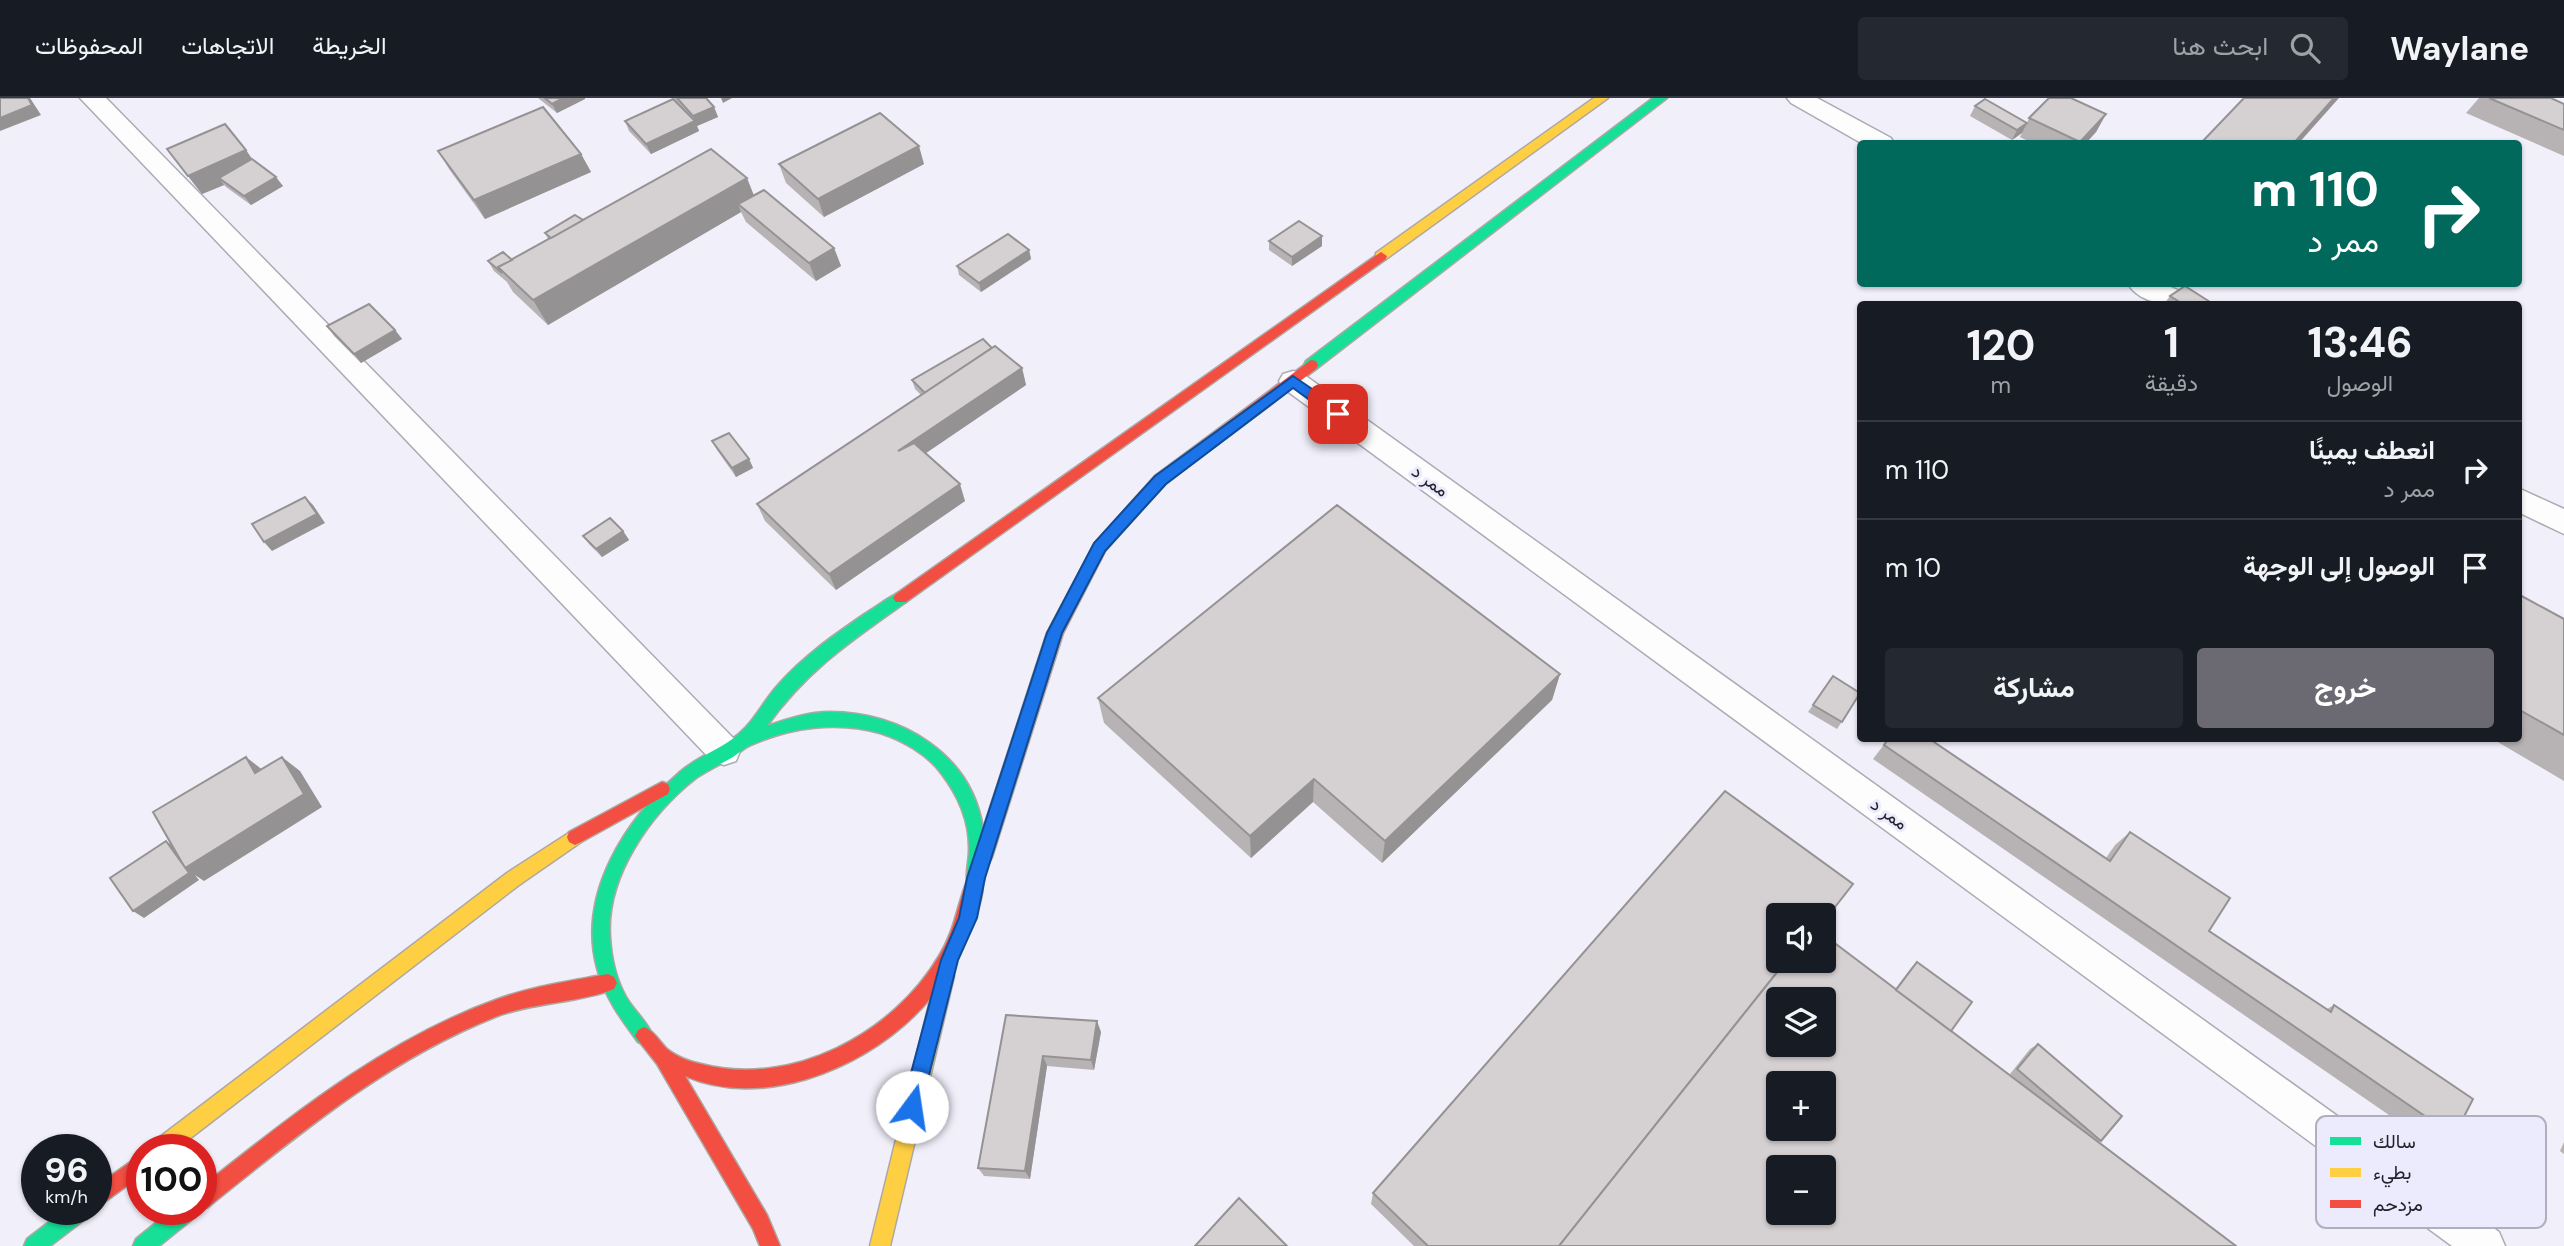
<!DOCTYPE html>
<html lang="ar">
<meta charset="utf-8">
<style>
:root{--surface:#171b24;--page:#242831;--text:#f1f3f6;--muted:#9ea1a6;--line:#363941;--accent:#6b6a73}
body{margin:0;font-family:"DM Sans",Vazirmatn,sans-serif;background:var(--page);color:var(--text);direction:rtl;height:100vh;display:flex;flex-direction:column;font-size:26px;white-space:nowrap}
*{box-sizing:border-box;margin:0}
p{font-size:23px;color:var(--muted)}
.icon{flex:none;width:38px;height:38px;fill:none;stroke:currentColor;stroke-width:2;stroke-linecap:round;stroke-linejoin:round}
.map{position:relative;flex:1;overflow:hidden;direction:ltr}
.details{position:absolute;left:1857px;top:203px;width:665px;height:441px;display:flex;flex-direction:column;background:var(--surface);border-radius:7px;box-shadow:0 2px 5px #0004;direction:rtl}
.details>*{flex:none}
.banner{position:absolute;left:1857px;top:42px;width:665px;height:147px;border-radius:7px;box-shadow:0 2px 5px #0004;direction:rtl;background:#00695c;color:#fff;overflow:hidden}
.controls{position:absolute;left:1766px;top:805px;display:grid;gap:14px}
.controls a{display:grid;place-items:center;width:70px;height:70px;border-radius:7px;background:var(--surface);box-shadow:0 2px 5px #0004;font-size:35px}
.speed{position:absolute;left:21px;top:1036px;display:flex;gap:14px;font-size:35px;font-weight:700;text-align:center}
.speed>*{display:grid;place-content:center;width:91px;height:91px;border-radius:50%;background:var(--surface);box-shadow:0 2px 5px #0004;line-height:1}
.speed small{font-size:18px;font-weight:400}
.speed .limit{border:10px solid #d22;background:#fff;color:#111}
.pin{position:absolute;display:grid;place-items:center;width:60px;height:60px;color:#fff;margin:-30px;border-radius:14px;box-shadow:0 4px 10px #0006}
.me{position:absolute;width:77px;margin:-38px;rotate:14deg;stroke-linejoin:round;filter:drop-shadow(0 0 5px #0008)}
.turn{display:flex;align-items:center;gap:24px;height:147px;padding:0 28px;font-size:32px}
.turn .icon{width:91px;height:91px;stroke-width:2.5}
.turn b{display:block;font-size:49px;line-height:60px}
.eta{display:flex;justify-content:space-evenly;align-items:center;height:119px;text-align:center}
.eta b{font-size:42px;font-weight:700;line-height:49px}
.action{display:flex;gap:14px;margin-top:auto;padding:14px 28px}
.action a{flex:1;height:80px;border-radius:7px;background:var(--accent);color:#fff;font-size:28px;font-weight:700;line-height:80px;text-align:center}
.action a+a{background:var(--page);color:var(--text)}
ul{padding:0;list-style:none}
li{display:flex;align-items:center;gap:21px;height:98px;padding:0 28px;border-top:2px solid var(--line)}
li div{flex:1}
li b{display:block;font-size:26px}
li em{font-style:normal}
header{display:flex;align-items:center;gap:42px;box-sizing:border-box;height:98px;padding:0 35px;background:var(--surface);border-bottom:2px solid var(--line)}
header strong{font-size:33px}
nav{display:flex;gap:38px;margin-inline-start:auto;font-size:24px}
.search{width:490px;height:63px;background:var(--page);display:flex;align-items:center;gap:18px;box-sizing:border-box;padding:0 24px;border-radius:7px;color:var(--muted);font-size:26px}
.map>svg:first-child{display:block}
</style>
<header>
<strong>Waylane</strong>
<div class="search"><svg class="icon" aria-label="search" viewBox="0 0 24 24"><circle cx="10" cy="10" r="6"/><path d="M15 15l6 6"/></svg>ابحث هنا</div>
<nav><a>الخريطة</a><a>الاتجاهات</a><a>المحفوظات</a></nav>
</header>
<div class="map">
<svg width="2564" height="1148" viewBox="0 0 2564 1148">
<rect width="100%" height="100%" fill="#f0effa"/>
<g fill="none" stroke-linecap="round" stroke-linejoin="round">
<g stroke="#ababb4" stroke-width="3">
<g id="lane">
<path d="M80,0H106L736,643L740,653L736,663L724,667L712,663Z"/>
<path d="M1787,0H1817L1891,40L1894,46H1863L1791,5Z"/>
<path d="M2128,186C2149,184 2181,185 2193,206C2172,208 2141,207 2128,186Z"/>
<path d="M1293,273L1303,276L2499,1134L2505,1148H2452L1283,290L1279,283L1283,276Z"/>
<path d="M2518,390L2564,411V436L2518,414Z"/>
</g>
</g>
<g stroke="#aea8a3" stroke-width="3">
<g id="fast">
<path d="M1653,0H1667L1316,271H1306L1304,267L1306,263Z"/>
<path d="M901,494L906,496L909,500L906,504C851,543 807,572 767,628C787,621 808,614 830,614C901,614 972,656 983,731C986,749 989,772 981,790L975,792L969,790C964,779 969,765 969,753C970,724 958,697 941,675C927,656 902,642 880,635C837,623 791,629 751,647C744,650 739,655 733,659C721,666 708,672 696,680C651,715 606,778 610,838C611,858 616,881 626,899C634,913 647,923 653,938L650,944L644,947L638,944C621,921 604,898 597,870C577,795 626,721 680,674C700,656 727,650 746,629C758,616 766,600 778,587C804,557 837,535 869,513C879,507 890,498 901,494Z"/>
<path d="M66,1111H92L89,1118L50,1148H24L27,1141Z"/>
<path d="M173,1111H199L196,1118L159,1148H133L136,1141Z"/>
</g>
</g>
<g stroke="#aea8a3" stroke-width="3">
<g id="slow">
<path d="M1594,0H1608L1386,161H1376V155Z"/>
<path d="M575,731L581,734L583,739L581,744L519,787L175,1052H150L152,1045L507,775Z"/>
<path d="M945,869L951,872L954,878L890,1148H870L936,878L939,872Z"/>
</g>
</g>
<g stroke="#aea8a3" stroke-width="3">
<g id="jam">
<path d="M1381,154L1387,158L1386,161L906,504H896L893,500L896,496Z"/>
<path d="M1311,262L1316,263L1318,267L1316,271L1165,386L1105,453L1063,535L992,759L989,765L983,767L977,765L974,759L1047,535L1095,445L1155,378Z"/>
<path d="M662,684L668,686L670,691L668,696L581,744L575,747L569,744L567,739L569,734Z"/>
<path d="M975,776L981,778C987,792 976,816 971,829C958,863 940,893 914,918C858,973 760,1011 685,978L767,1117L780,1148H760L753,1131L657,966L635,938L638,932L644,929C654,933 659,943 667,951C675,958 690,964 701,966C791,990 893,936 939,858C956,831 957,805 969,778Z"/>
<path d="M608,876L614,879L617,885L614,891C578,905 534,904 495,919C387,962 298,1037 208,1109L201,1112L200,1111L201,1089C294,1016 386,941 498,901C533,888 571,883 608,876Z"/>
<path d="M142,1056V1077L96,1110V1088Z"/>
</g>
</g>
<use href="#lane" fill="#fdfdfe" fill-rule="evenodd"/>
<use href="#fast" fill="#16e098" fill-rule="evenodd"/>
<use href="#slow" fill="#ffcf43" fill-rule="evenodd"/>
<use href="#jam" fill="#f24e42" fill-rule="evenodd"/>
</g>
<g fill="#b7b3b5">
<path d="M538,0H585V1L557,15Z"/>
<path d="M673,0H706L714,9L718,19L697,28L699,33L651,56L629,33L625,23L680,9Z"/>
<path d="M2479,0H2551L2564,6V58L2466,15Z"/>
<path d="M1975,8L2027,25L2029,20L2106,16L2096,34L2085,46H2034L2020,39L2022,35L2012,42L1970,18Z"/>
<path d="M167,51L253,62L283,88L251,107L226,89L224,87L202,96Z"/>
<path d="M438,53L581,56L591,74L485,121L449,71Z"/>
<path d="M779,66H924L824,119L786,85Z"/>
<path d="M754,97L834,150L841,168L816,183L746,124L741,114L548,227L513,194L507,184L494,173L488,163L512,162L548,141L545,135L583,122Z"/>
<path d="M1322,138V148L1292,168L1269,152V143Z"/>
<path d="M1029,152L1031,161L981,194L959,177L957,168Z"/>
<path d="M2170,198L2208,206H2164Z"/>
<path d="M327,228L395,232L402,241L361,265L334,238Z"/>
<path d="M992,250L1022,270L1026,287L926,355L965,403L836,492L765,423L757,406L921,297L915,291L912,282Z"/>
<path d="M712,343L749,361L753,370L736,379L717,352Z"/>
<path d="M623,433L629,442L602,459L589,446L583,438Z"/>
<path d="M2518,496L2564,521V683L2491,640H2518Z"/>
<path d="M1560,576L1552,602L1382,765L1313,704L1251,760L1104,625L1098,600Z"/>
<path d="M1860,596L1837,631L1808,614L1813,607Z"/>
<path d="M1889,640L2106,760L2115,747L2130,734L2209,833L2327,911L2334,907L2454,1038L2431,1046L1873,661Z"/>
<path d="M1778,817L1895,891L1911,870L1917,864L1951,933L2021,986L2010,976L2030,951L2038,946L2101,1043L2098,1044L2236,1148H1414L1371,1106L1373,1095Z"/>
<path d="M1006,917L1101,934L1094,972L1047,968L1030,1081L984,1078L978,1070Z"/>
<path d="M2564,1044V1056L2560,1053Z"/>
</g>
<g fill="#959293">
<path d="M28,0H30L41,17L0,33V20Z"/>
<path d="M563,0H585V1L557,15L552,6Z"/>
<path d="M721,0H732L723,5Z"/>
<path d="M2334,0H2339L2298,46H2293Z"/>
<path d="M714,9L718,19L697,28L699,33L651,56L646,46L695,23L693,18Z"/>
<path d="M2106,16L2096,34L2085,46H2079Z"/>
<path d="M2027,25L2022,35L2012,42L2017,32Z"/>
<path d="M919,48L924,66L824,119L818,101Z"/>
<path d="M246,52L259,71L219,80L224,87L202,96L188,78Z"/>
<path d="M581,56L591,74L485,121L474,102Z"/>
<path d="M276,79L283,88L251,107L244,98Z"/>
<path d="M747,80L757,105L738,106L741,114L548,227L533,202Z"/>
<path d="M1322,138V148L1292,168V159Z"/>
<path d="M834,150L841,168L816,183L809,165Z"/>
<path d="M1029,152L1031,161L981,194L979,185Z"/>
<path d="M395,232L402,241L361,265L354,256Z"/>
<path d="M1022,270L1026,287L904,370L898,353Z"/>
<path d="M749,361L753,370L736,379L732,370Z"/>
<path d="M960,386L965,403L836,492L829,476Z"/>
<path d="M305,399L313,407L325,425L272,453L264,444Z"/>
<path d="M623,433L629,442L602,459L596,451Z"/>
<path d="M1560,576L1552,602L1382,765L1385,743Z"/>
<path d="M246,659L264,673L255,675Z"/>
<path d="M282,659L300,673L322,709L204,783L195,777L199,782L144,820L133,813L166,743L176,750Z"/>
<path d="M1314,681L1313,704L1251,760L1250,738Z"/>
<path d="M1097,923L1101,934L1094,972L1091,962Z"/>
<path d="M1043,958L1047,968L1030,1081L1025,1073Z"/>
</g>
<g fill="#d5d0d2" stroke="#959293" stroke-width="2" fill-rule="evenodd">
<path d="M0,0H28L32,7L0,20Z"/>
<path d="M545,0H563L552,6Z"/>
<path d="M677,0H706L714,9L693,18Z"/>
<path d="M2049,0H2071L2106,16L2080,44L2029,20Z"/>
<path d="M2244,0H2334L2293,46H2200Z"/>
<path d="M2489,0H2551L2564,6V32Z"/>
<path d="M673,1L695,23L646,46L625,23Z"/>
<path d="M1985,1L2027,25L2017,32L1975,8Z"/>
<path d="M543,9L581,56L474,102L438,53Z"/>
<path d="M880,15L919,48L818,101L779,66Z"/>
<path d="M225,26L246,52L188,78L167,51Z"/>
<path d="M711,51L747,80L533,202L498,169Z"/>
<path d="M252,61L276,79L244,98L219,80Z"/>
<path d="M764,92L834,150L809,165L738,106Z"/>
<path d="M575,117L583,122L551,140L545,135Z"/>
<path d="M1299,123L1322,138L1292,159L1269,143Z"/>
<path d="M1008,136L1029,152L979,185L957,168Z"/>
<path d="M503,154L512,162L498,169L502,175L488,163Z"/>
<path d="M2185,188L2210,204L2207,206H2183L2170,198Z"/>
<path d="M369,206L395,232L354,256L327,228Z"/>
<path d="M983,241L992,250L925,295L912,282Z"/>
<path d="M995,248L1022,270L898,353L914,345L960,386L829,476L757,406Z"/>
<path d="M729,335L749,361L732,370L712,343Z"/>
<path d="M305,399L317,416L264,444L252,426Z"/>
<path d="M1337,407L1560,576L1385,743L1314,681L1250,738L1098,600Z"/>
<path d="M610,420L623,433L596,451L583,438Z"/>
<path d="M2518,496L2564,521V637L2518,611Z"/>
<path d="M1833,578L1860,595L1842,624L1813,607Z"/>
<path d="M1889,640H1928L2110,763L2130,734L2230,800L2209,833L2331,914L2334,907L2473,1001L2454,1038L1884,647Z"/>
<path d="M246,659L255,675L282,659L304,696L185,770L153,714Z"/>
<path d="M1725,693L1853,786L1824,823V817H1778V863H1786L1559,1148H1428L1373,1095Z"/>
<path d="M166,743L189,775L133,813L110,780Z"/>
<path d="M1824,837L2236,1148H1559L1786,863H1824ZM1778,901H1824V947H1778ZM1778,985H1824V1031H1778ZM1778,1069H1824V1115H1778Z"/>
<path d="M1917,864L1972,904L1951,933L1896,892Z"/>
<path d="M1006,917L1097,923L1091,962L1043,958L1025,1073L978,1070Z"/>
<path d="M2038,946L2122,1018L2101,1043L2017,971Z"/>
<path d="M1239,1100L1287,1148H1195Z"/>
</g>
<path fill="#1a73e8" stroke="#114b97" stroke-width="2" d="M1293,278L1343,312V319H1333L1293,290L1166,386L1105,453L1062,535L985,780L977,820L958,862L921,1009L918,1016L912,1018L905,1016L902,1009L941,862L959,820L967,780L1047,535L1094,445L1155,378Z"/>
<g text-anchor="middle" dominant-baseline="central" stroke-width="6" stroke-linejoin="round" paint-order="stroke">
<g font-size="18" fill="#23222a" stroke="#ecebfe">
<text transform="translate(1430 383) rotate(36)">ممر د</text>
<text transform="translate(1889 716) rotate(36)">ممر د</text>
</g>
</g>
<rect x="2316" y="1018" width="230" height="112" rx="10" fill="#ecebfe" stroke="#b0afbe" stroke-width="2"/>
<rect x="2330" y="1039" width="31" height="8" fill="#16e098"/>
<rect x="2330" y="1070" width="31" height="9" fill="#ffcf43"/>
<rect x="2330" y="1102" width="31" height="8" fill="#f24e42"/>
<g font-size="19" fill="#23222a">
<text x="2373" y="1050">سالك</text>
<text x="2373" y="1081">بطيء</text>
<text x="2373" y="1113">مزدحم</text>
</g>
</svg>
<div class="controls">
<a><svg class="icon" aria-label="sound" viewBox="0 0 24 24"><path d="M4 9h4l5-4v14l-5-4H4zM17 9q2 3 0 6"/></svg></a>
<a><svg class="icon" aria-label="layers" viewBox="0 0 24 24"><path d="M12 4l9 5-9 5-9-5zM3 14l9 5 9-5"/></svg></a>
<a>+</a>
<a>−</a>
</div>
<div class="speed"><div>96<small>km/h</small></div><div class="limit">100</div></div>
<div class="pin" style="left:1338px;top:316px;background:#d93025"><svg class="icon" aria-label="arrive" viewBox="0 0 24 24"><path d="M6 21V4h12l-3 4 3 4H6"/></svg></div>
<svg class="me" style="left:912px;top:1009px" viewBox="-20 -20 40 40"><circle r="19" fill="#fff"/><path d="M0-13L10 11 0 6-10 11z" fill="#1a73e8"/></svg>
<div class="banner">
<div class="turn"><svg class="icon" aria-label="right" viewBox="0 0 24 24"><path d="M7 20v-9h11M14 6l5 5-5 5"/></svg><div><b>110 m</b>ممر د</div></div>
</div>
<section class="details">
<div class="eta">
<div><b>13:46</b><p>الوصول</p></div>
<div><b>1</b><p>دقيقة</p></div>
<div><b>120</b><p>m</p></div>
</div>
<ul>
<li><svg class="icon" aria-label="right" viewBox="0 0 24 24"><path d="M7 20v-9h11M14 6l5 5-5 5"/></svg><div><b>انعطف يمينًا</b><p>ممر د</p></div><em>110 m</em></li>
<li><svg class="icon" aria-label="arrive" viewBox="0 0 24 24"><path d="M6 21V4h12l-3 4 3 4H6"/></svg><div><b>الوصول إلى الوجهة</b></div><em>10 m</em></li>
</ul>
<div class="action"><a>خروج</a><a>مشاركة</a></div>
</section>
</div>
